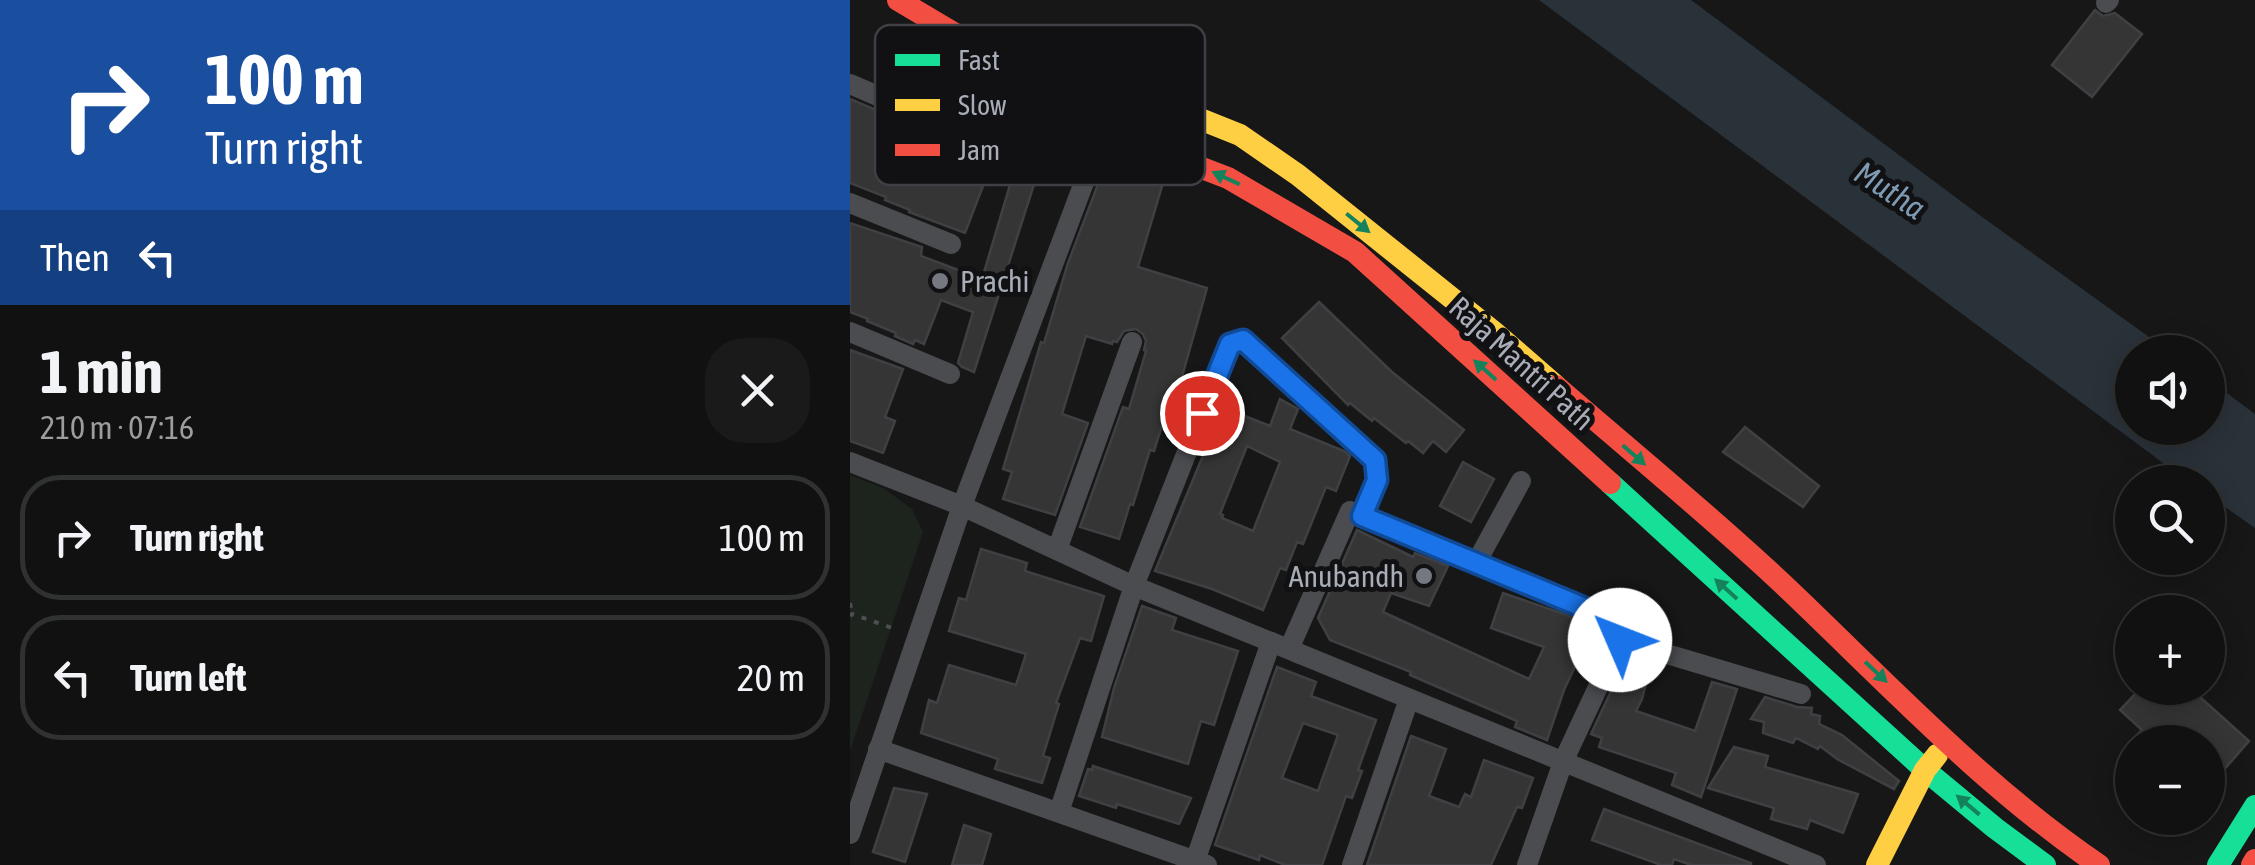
<!DOCTYPE html>
<meta charset="utf-8">
<style>
:root{--surface:#111;--page:#1a1a1a;--text:#f1f3f6;--muted:#9c9d9f;--line:#303131}
body{margin:0;font-family:"Asap Condensed",sans-serif;background:var(--page);color:var(--text);height:100vh;display:flex;flex-direction:column;font-size:38px;white-space:nowrap}
*{box-sizing:border-box;margin:0}
p{font-size:32px;color:var(--muted)}
.icon{flex:none;width:55px;height:55px;fill:none;stroke:currentColor;stroke-width:2;stroke-linecap:round;stroke-linejoin:round}
.map{position:relative;flex:1;overflow:hidden}
.details{display:flex;flex-direction:column;background:var(--surface);width:850px}
.details>*{flex:none}
.banner{background:#1a4fa0;color:#fff;overflow:hidden}
.buttons{position:absolute;left:1265px;top:335px;display:grid;gap:20px}
.buttons a{display:grid;place-items:center;width:110px;height:110px;border-radius:50%;background:var(--surface);box-shadow:0 5px 25px #0003,0 0 0 2px var(--line);font-size:50px}
.pin{position:absolute;display:grid;place-items:center;width:85px;height:85px;color:#fff;margin:-42px;border:5px solid #fff;border-radius:50%;box-shadow:0 2px 10px #0007}
.me{position:absolute;width:110px;margin:-55px;rotate:314deg;stroke-linejoin:round;filter:drop-shadow(0 0 8px #0008)}
.turn{display:flex;align-items:center;gap:35px;height:210px;padding:0 40px;font-size:45px}
.turn .icon{width:130px;height:130px;stroke-width:2.5}
.turn b{display:block;font-size:70px;line-height:85px}
.then{display:flex;align-items:center;height:95px;padding:0 40px;background:#0003;gap:20px;font-size:38px}
.round{display:grid;place-items:center;flex:none;width:105px;height:105px;border-radius:40px;background:var(--page)}
.headline{display:flex;align-items:center;justify-content:space-between;height:170px;padding:0 40px}
h1{font-size:60px;font-weight:700;line-height:75px}
ul{padding:0;list-style:none}
li{display:flex;align-items:center;gap:30px;height:125px;margin:0 20px 15px;padding:0 20px;border:5px solid var(--line);border-radius:40px}
li div{flex:1}
li b{display:block;font-size:38px}
li em{font-style:normal}
main{display:flex;flex:1;min-height:0}
.map>svg:first-child{display:block}
</style>
<main>
<section class="details">
<div class="banner">
<div class="turn"><svg class="icon" aria-label="right" viewBox="0 0 24 24"><path d="M7 20v-9h11M14 6l5 5-5 5"/></svg><div><b>100 m</b>Turn right</div></div>
<div class="then">Then<svg class="icon" aria-label="left" viewBox="0 0 24 24"><path d="M17 20v-9H6M10 6l-5 5 5 5"/></svg></div>
</div>
<div class="headline"><div><h1>1 min</h1><p>210 m · 07:16</p></div><a class="round"><svg class="icon" aria-label="close" viewBox="0 0 24 24"><path d="M6 6l12 12M18 6L6 18"/></svg></a></div>
<ul>
<li><svg class="icon" aria-label="right" viewBox="0 0 24 24"><path d="M7 20v-9h11M14 6l5 5-5 5"/></svg><div><b>Turn right</b></div><em>100 m</em></li>
<li><svg class="icon" aria-label="left" viewBox="0 0 24 24"><path d="M17 20v-9H6M10 6l-5 5 5 5"/></svg><div><b>Turn left</b></div><em>20 m</em></li>
</ul>
</section>
<div class="map">
<svg width="1405" height="865" viewBox="0 0 1405 865">
<rect width="100%" height="100%" fill="#171717"/>
<path fill="#1d241e" d="M0,475L33,488L62,509L73,532L0,751Z"/>
<path fill="#2a3239" d="M689,0H841L1128,214L1320,352H1282V428H1358V379L1405,414V528L1358,495V482H1340L1332,477Z"/>
<g fill="#353536" stroke="#3f4043" stroke-width="2.5" fill-rule="evenodd">
<path d="M1245,10L1253,16L1265,13L1292,34L1242,97L1202,65Z"/>
<path d="M0,99L143,160L115,233L59,212L60,210L35,200L36,197L0,183Z"/>
<path d="M173,141L195,150L124,372L112,367L108,363L123,312L91,300L74,344L65,340L63,344L45,336L46,333L17,321L18,319L0,312V223L72,247L71,256L132,279Z"/>
<path d="M258,158L315,176L288,267L357,288L322,412L317,410L304,451L300,450L283,505L280,504L269,539L230,527L273,407L279,409L296,351L294,350L296,341L293,334L286,329L274,331L267,342L263,341L262,344L236,336L212,414L238,423L205,515L153,499L162,472L153,469L178,386L191,342L194,343L218,263Z"/>
<path d="M469,302L542,372L614,430L596,452L583,441L573,453L558,441L556,443L524,418L522,421L500,403L498,405L432,338Z"/>
<path d="M0,350L53,369L35,417L45,421L33,453L0,441Z"/>
<path d="M430,399L448,409L440,429L494,451L500,456L486,491L476,487L453,544L447,542L436,570L430,568L413,610L362,589L305,571L362,434L359,433L370,406L420,426ZM397,446L430,462L403,531L372,518L373,515L370,514Z"/>
<path d="M895,427L969,486L953,507L873,452Z"/>
<path d="M613,462L644,479L621,522L590,506Z"/>
<path d="M507,530L563,557L565,553L598,566L579,606L541,593L533,612L679,679L694,647L641,628L653,593L714,614L743,628L714,690L697,740L665,727L667,721L560,675L561,672L480,640L468,618Z"/>
<path d="M131,549L177,563L175,571L254,596L241,641L230,638L206,703L209,704L193,756L200,758L192,783L145,769L148,759L71,733L79,700L87,703L99,665L166,685L176,654L99,631L109,598L116,600Z"/>
<path d="M292,606L326,618L322,630L388,651L364,725L351,721L338,764L252,737L264,688Z"/>
<path d="M777,657L801,664L792,699L786,711L845,731L862,682L887,689L851,797L822,785L826,773L749,747L752,738L741,734Z"/>
<path d="M427,667L466,682L461,696L526,720L508,770L512,771L502,798L496,796L472,865H435L410,855L409,860L365,845ZM453,723L488,735L468,791L432,778Z"/>
<path d="M1291,688H1340L1399,741L1358,788V742H1280L1292,730L1270,710Z"/>
<path d="M915,697L947,707L962,708L961,714L970,716L969,724L992,735L1049,781L1044,789L987,759L970,746L968,749L946,738L943,743L913,733L914,722L901,719Z"/>
<path d="M561,736L596,749L579,796L609,807L615,794L621,797L634,760L683,778L672,808L667,807L641,865H517Z"/>
<path d="M884,747L918,756L915,767L1008,794L993,833L960,820L957,829L921,819L924,808L858,788Z"/>
<path d="M243,766L341,798L329,824L267,804L266,808L229,796L238,769L242,770Z"/>
<path d="M44,788L77,794L55,862L23,852Z"/>
<path d="M754,809L901,863V865H841L824,859L822,865H811L742,840Z"/>
<path d="M114,825L141,834L132,865H102Z"/>
</g>
<g fill="none" stroke-linecap="round" stroke-linejoin="round">
<g stroke="#4d4e52" stroke-width="4" stroke-dasharray="5 8" stroke-linecap="butt">
<path d="M0,603L2,614"/>
<path d="M0,616L2,614L48,630"/>
</g>
<g stroke="#4b4c50" stroke-width="20">
<path d="M1256,3L1259,0"/>
<path d="M0,84L149,148"/>
<path d="M0,203L101,244"/>
<path d="M0,332L100,374"/>
<path d="M0,462L112,506L284,586L966,865"/>
<path d="M512,516L764,620L770,640L713,762L677,865"/>
<path d="M207,550L282,342"/>
<path d="M626,563L671,481"/>
<path d="M770,640L951,694"/>
<path d="M28,749L357,865"/>
<path d="M209,812L284,586L380,343L393,341L525,460L527,480L512,516L500,511L439,649L450,654"/>
<path d="M0,834L112,506L270,87"/>
<path d="M345,861L421,642"/>
<path d="M502,865L559,699"/>
</g>
<g stroke="#16e098" stroke-width="22">
<path d="M760,483L1075,770L1145,828L1195,865"/>
<path d="M1368,865L1405,806"/>
</g>
<g stroke="#ffcf43" stroke-width="22">
<path d="M171,73H217L270,87L390,135L448,175L644,332L706,386"/>
<path d="M1027,865L1075,770L1087,755"/>
</g>
<g stroke="#f24e42" stroke-width="22">
<path d="M48,0L171,73L206,112L378,178L505,252L760,483"/>
<path d="M706,386C783,453 862,517 936,587C1036,682 1134,787 1249,865"/>
<path d="M1402,865L1405,860"/>
</g>
</g>
<defs><path id="oneway-solid" d="M-6-.8H1V-3.2L6.5 0L1 3.2V.8H-6Z" transform="scale(2.5)"/></defs>
<g fill="#14835c">
<use href="#oneway-solid" transform="translate(376 178) rotate(-155)"/>
<use href="#oneway-solid" transform="translate(508 223) rotate(39)"/>
<use href="#oneway-solid" transform="translate(635 370) rotate(-138)"/>
<use href="#oneway-solid" transform="translate(784 455) rotate(41)"/>
<use href="#oneway-solid" transform="translate(876 589) rotate(-138)"/>
<use href="#oneway-solid" transform="translate(1026 672) rotate(43)"/>
<use href="#oneway-solid" transform="translate(1118 805) rotate(-140)"/>
</g>
<g fill="none" stroke-linecap="round" stroke-linejoin="round">
<g stroke="#114b97" stroke-width="25">
<path id="route" d="M352,413L380,344L393,340L525,460L527,480L512,516L764,620L770,640"/>
</g>
<use href="#route" stroke="#1a73e8" stroke-width="18"/>
</g>
<g fill="#757880" stroke="#111113" stroke-width="4">
<circle cx="90" cy="281" r="10"/>
<circle cx="574" cy="576" r="10"/>
</g>
<g text-anchor="middle" dominant-baseline="central" stroke-width="10" stroke-linejoin="round" paint-order="stroke">
<g font-size="30" fill="#a8adb8" stroke="#111113" text-anchor="start">
<text x="110" y="281">Prachi</text>
<text x="554" y="576" text-anchor="end">Anubandh</text>
</g>
<g font-size="30" fill="#a8adb8" stroke="#111113">
<text transform="translate(672 363) rotate(42)">Raja Mantri Path</text>
</g>
<g font-size="32" font-style="italic" fill="#7f9bb3" stroke="#111113">
<text transform="translate(1040 190) rotate(33)">Mutha</text>
</g>
</g>
<rect x="25" y="25" width="330" height="160" rx="15" fill="#111113" stroke="#3e4045" stroke-width="2.5"/>
<rect x="45" y="54" width="45" height="12" fill="#16e098"/>
<rect x="45" y="99" width="45" height="12" fill="#ffcf43"/>
<rect x="45" y="144" width="45" height="12" fill="#f24e42"/>
<g font-size="28" fill="#a8adb8">
<text x="108" y="70">Fast</text>
<text x="108" y="115">Slow</text>
<text x="108" y="160">Jam</text>
</g>
</svg>
<div class="buttons">
<a><svg class="icon" aria-label="sound" viewBox="0 0 24 24"><path d="M4 9h4l5-4v14l-5-4H4zM17 9q2 3 0 6"/></svg></a>
<a><svg class="icon" aria-label="search" viewBox="0 0 24 24"><circle cx="10" cy="10" r="6"/><path d="M15 15l6 6"/></svg></a>
<a>+</a>
<a>−</a>
</div>
<div class="pin" style="left:352px;top:413px;background:#d93025"><svg class="icon" aria-label="arrive" viewBox="0 0 24 24"><path d="M6 21V4h12l-3 4 3 4H6"/></svg></div>
<svg class="me" style="left:770px;top:640px" viewBox="-20 -20 40 40"><circle r="19" fill="#fff"/><path d="M0-13L10 11 0 6-10 11z" fill="#1a73e8"/></svg>
</div>
</main>
